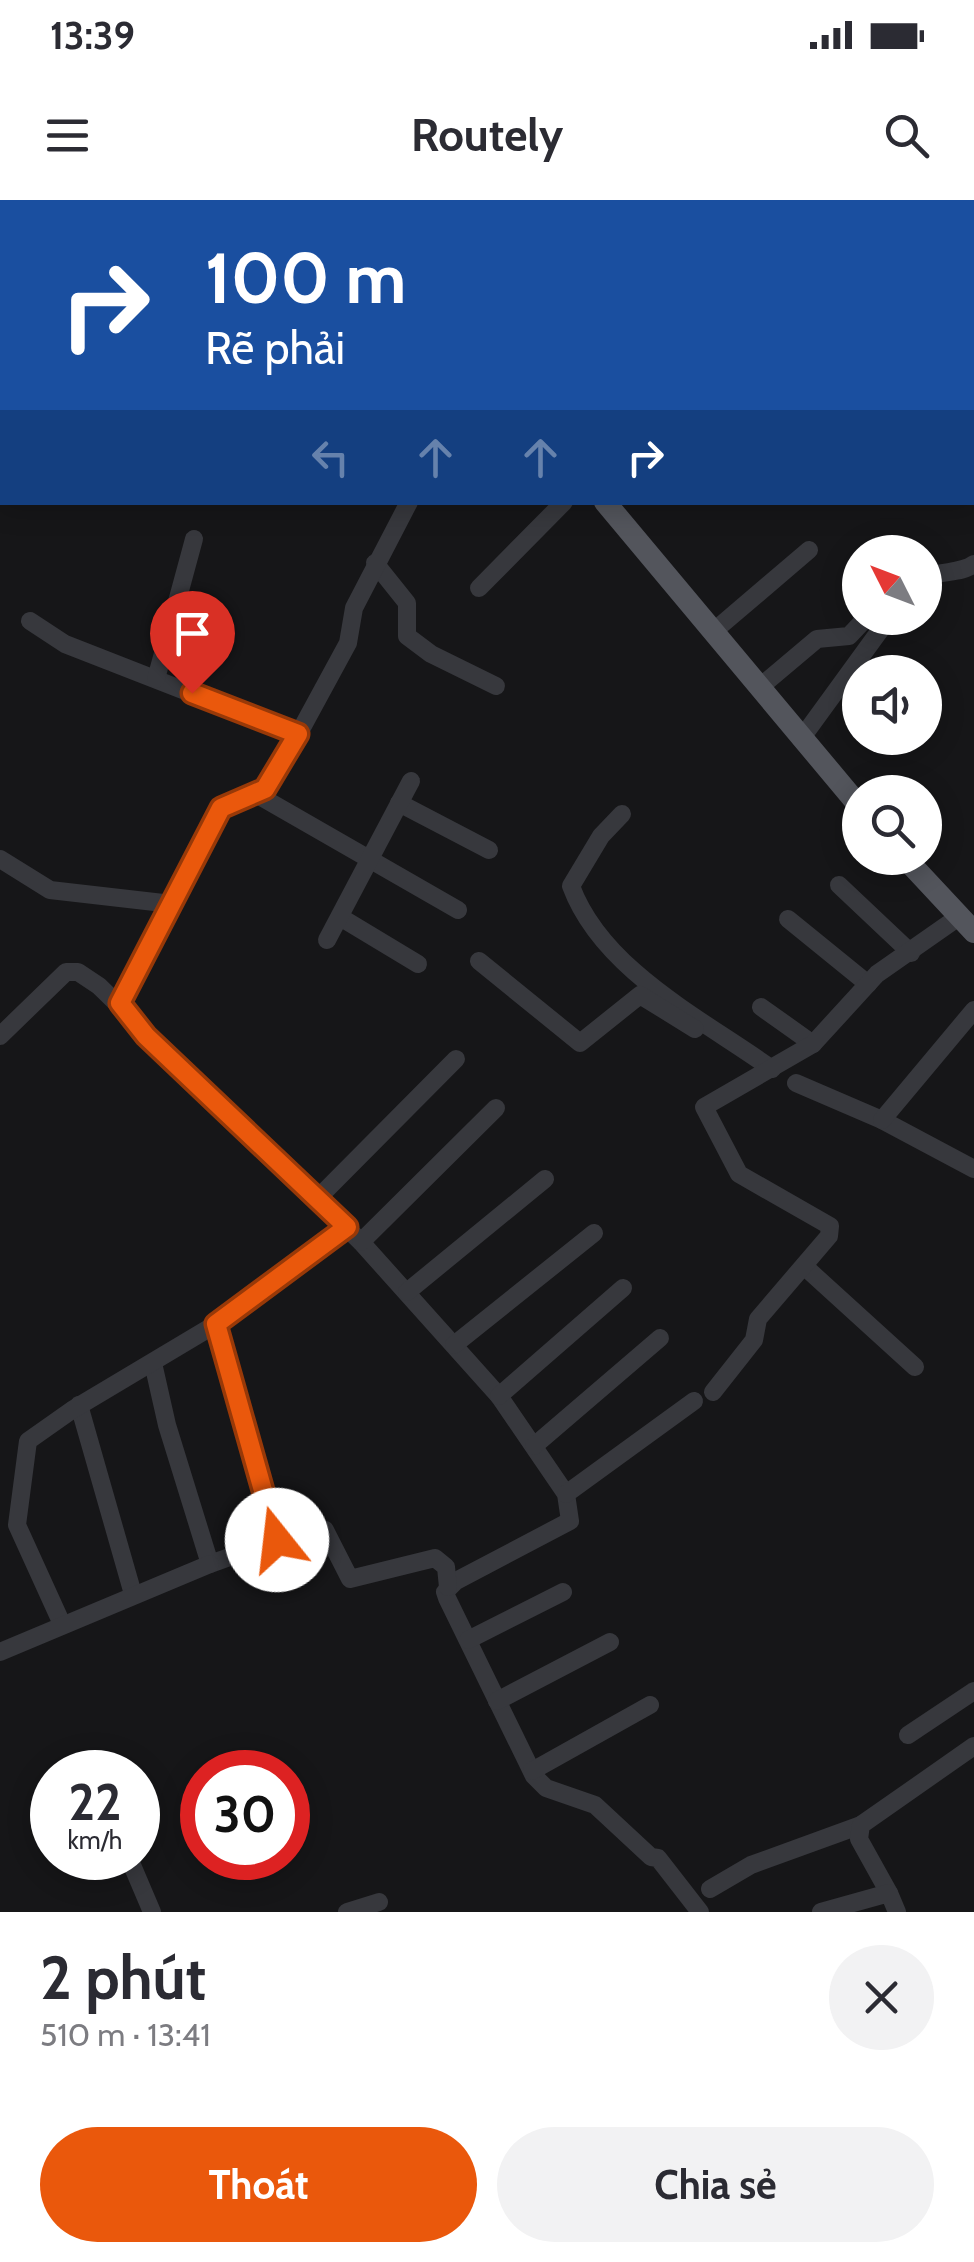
<!DOCTYPE html>
<html lang="vi">
<meta charset="utf-8">
<style>
:root{--surface:#fff;--page:#f2f2f3;--text:#2b2b33;--muted:#7c7c81;--accent:#ea580c}
body{margin:0;font-family:Cabin,sans-serif;background:var(--page);color:var(--text);height:100vh;display:flex;flex-direction:column;font-size:38px;white-space:nowrap}
*{box-sizing:border-box;margin:0}
p{font-size:32px;color:var(--muted)}
.icon{flex:none;width:55px;height:55px;fill:none;stroke:currentColor;stroke-width:2;stroke-linecap:round;stroke-linejoin:round}
.map{position:relative;height:1712px;overflow:hidden}
.details{display:flex;flex-direction:column;background:var(--surface);flex:1}
.details>*{flex:none}
.guide{position:absolute;left:0px;top:0px;width:975px;height:305px;box-shadow:0 5px 25px #0003;background:#1a4fa0;color:#fff;overflow:hidden}
.needle{width:65px;rotate:312deg}
.fabs{position:absolute;left:842px;top:335px;display:grid;gap:20px}
.fabs a{display:grid;place-items:center;width:100px;height:100px;border-radius:50%;background:var(--surface);box-shadow:0 5px 25px #0003;font-size:50px}
.speed{position:absolute;left:30px;top:1550px;display:flex;gap:20px;font-size:50px;font-weight:700;text-align:center}
.speed>*{display:grid;place-content:center;width:130px;height:130px;border-radius:50%;background:var(--surface);box-shadow:0 5px 25px #0003;line-height:1}
.speed small{font-size:25px;font-weight:400}
.speed .limit{border:15px solid #d22;background:#fff;color:#111}
.pin{position:absolute;display:grid;place-items:center;width:85px;height:85px;color:#fff;margin:-102px -42px;border-radius:50% 50% 50% 0;rotate:-45deg;box-shadow:0 0 10px #0007}
.pin .icon{rotate:45deg}
.me{position:absolute;width:110px;margin:-55px;rotate:344deg;stroke-linejoin:round;filter:drop-shadow(0 0 8px #0008)}
.turn{display:flex;align-items:center;gap:35px;height:210px;padding:0 40px;font-size:45px}
.turn .icon{width:130px;height:130px;stroke-width:2.5}
.turn b{display:block;font-size:70px;line-height:85px}
.lanes{display:flex;align-items:center;height:95px;padding:0 40px;background:#0003;justify-content:center;gap:50px;direction:ltr}
.lanes .off{opacity:.35}
.round{display:grid;place-items:center;flex:none;width:105px;height:105px;border-radius:52px;background:var(--page)}
.overview{display:flex;align-items:center;justify-content:space-between;height:170px;padding:0 40px}
h1{font-size:60px;font-weight:800;line-height:75px}
.button{display:flex;gap:20px;margin-top:auto;padding:20px 40px}
.button a{flex:1;height:115px;border-radius:60px;background:var(--accent);color:#fff;font-size:40px;font-weight:800;line-height:115px;text-align:center}
.button a+a{background:var(--page);color:var(--text)}
.status{display:flex;justify-content:space-between;align-items:center;height:70px;padding:0 50px;background:var(--surface);direction:ltr}
.status svg{height:28px;fill:currentColor}
header{display:flex;justify-content:space-between;align-items:center;height:130px;padding:0 40px;background:var(--surface);font-size:45px;font-weight:800}
.map>svg:first-child{display:block}
</style>
<div class="status"><b>13:39</b><svg viewBox="0 0 49 12"><path d="M0 12V9h3v3zM5 12V6h3v6zM10 12V3h3v9zM15 12V0h3v12zM26 1h20v11H26zM47 4h2v5h-2z"/></svg></div>
<header><svg class="icon" aria-label="menu" viewBox="0 0 24 24"><path d="M4 6h16M4 12h16M4 18h16"/></svg>Routely<svg class="icon" aria-label="search" viewBox="0 0 24 24"><circle cx="10" cy="10" r="6"/><path d="M15 15l6 6"/></svg></header>
<div class="map">
<svg width="974" height="1712" viewBox="0 0 974 1712">
<rect width="100%" height="100%" fill="#161618"/>
<g fill="none" stroke-linecap="round" stroke-linejoin="round">
<g stroke="#37383d" stroke-width="18">
<path d="M563,0L565,2"/>
<path d="M826,0L827,2"/>
<path d="M247,2L260,0"/>
<path d="M496,2L498,0"/>
<path d="M972,55H974"/>
<path d="M375,363L407,403V436L431,454L496,486"/>
<path d="M925,378C941,370 961,374 974,364"/>
<path d="M479,388L564,302"/>
<path d="M30,421L65,444L298,535"/>
<path d="M714,431L809,350"/>
<path d="M156,479L194,339"/>
<path d="M760,487L817,439L849,436L866,418"/>
<path d="M801,539L889,418"/>
<path d="M256,594L458,710"/>
<path d="M399,603L489,650"/>
<path d="M622,614L601,636L571,686C602,770 702,819 772,869"/>
<path d="M0,659L50,690L172,704"/>
<path d="M839,685L911,753"/>
<path d="M340,717L418,764"/>
<path d="M788,719L868,784"/>
<path d="M327,740L411,581"/>
<path d="M479,761L580,843L640,795L695,829"/>
<path d="M120,803L221,608L265,589L298,535L348,443L354,408L409,302"/>
<path d="M761,807L813,844"/>
<path d="M0,836L66,772H78L99,786L361,1042L499,1196L566,1294L570,1321L456,1381L445,1392L447,1398L534,1576L546,1588L595,1605L651,1657L658,1658L700,1712"/>
<path d="M796,883L882,920L974,969"/>
<path d="M882,920L974,810"/>
<path d="M318,998L456,859"/>
<path d="M361,1042L496,908"/>
<path d="M804,1066L915,1167"/>
<path d="M407,1092L545,979"/>
<path d="M216,1124L277,1340"/>
<path d="M454,1145L594,1033"/>
<path d="M153,1163L167,1225L210,1364L277,1340L325,1330L350,1379L435,1358L446,1367L448,1387"/>
<path d="M713,1192L754,1140L758,1119L829,1036L830,1026L739,974L704,907L813,844L877,774L960,716"/>
<path d="M499,1196L623,1088"/>
<path d="M79,1205L133,1394"/>
<path d="M534,1246L660,1138"/>
<path d="M566,1294L694,1201"/>
<path d="M62,1424L17,1325L28,1241L72,1210L216,1124L347,1027"/>
<path d="M468,1440L563,1392"/>
<path d="M0,1452L210,1364"/>
<path d="M497,1501L610,1442"/>
<path d="M908,1535L974,1491"/>
<path d="M532,1571L650,1505"/>
<path d="M129,1658L152,1712"/>
<path d="M710,1689L751,1665L861,1625"/>
<path d="M889,1693L859,1639L861,1625L974,1546"/>
<path d="M347,1712L379,1702"/>
<path d="M821,1712L889,1693L897,1712"/>
</g>
<g stroke="#53555c" stroke-width="22">
<path d="M364,0L366,2"/>
<path d="M605,302L860,607"/>
<path d="M905,658L974,732"/>
</g>
</g>
<g fill="none" stroke-linecap="round" stroke-linejoin="round">
<g stroke="#983908" stroke-width="25">
<path id="route" d="M192,493L298,534L265,589L221,608L120,803L146,836L347,1027L216,1124L277,1340"/>
</g>
<use href="#route" stroke="#ea580c" stroke-width="18"/>
</g>
</svg>
<div class="fabs">
<a><svg class="needle" viewBox="-14 -14 28 28"><path d="M0-13l5 13h-10z" fill="#e53935"/><path d="M0 13l5-13h-10z" fill="#7c7c81"/></svg></a>
<a><svg class="icon" aria-label="sound" viewBox="0 0 24 24"><path d="M4 9h4l5-4v14l-5-4H4zM17 9q2 3 0 6"/></svg></a>
<a><svg class="icon" aria-label="search" viewBox="0 0 24 24"><circle cx="10" cy="10" r="6"/><path d="M15 15l6 6"/></svg></a>
</div>
<div class="speed"><div>22<small>km/h</small></div><div class="limit">30</div></div>
<div class="pin" style="left:192px;top:493px;background:#d93025"><svg class="icon" aria-label="arrive" viewBox="0 0 24 24"><path d="M6 21V4h12l-3 4 3 4H6"/></svg></div>
<svg class="me" style="left:277px;top:1340px" viewBox="-20 -20 40 40"><circle r="19" fill="#fff"/><path d="M0-13L10 11 0 6-10 11z" fill="#ea580c"/></svg>
<div class="guide">
<div class="turn"><svg class="icon" aria-label="right" viewBox="0 0 24 24"><path d="M7 20v-9h11M14 6l5 5-5 5"/></svg><div><b>100 m</b>Rẽ phải</div></div>
<div class="lanes"><svg class="icon off" aria-label="left" viewBox="0 0 24 24"><path d="M17 20v-9H6M10 6l-5 5 5 5"/></svg><svg class="icon off" aria-label="ahead" viewBox="0 0 24 24"><path d="M12 20V5M6 11l6-6 6 6"/></svg><svg class="icon off" aria-label="ahead" viewBox="0 0 24 24"><path d="M12 20V5M6 11l6-6 6 6"/></svg><svg class="icon" aria-label="right" viewBox="0 0 24 24"><path d="M7 20v-9h11M14 6l5 5-5 5"/></svg></div>
</div>
</div>
<section class="details">
<div class="overview"><div><h1>2 phút</h1><p>510 m · 13:41</p></div><a class="round"><svg class="icon" aria-label="close" viewBox="0 0 24 24"><path d="M6 6l12 12M18 6L6 18"/></svg></a></div>
<div class="button"><a>Thoát</a><a>Chia sẻ</a></div>
</section>
